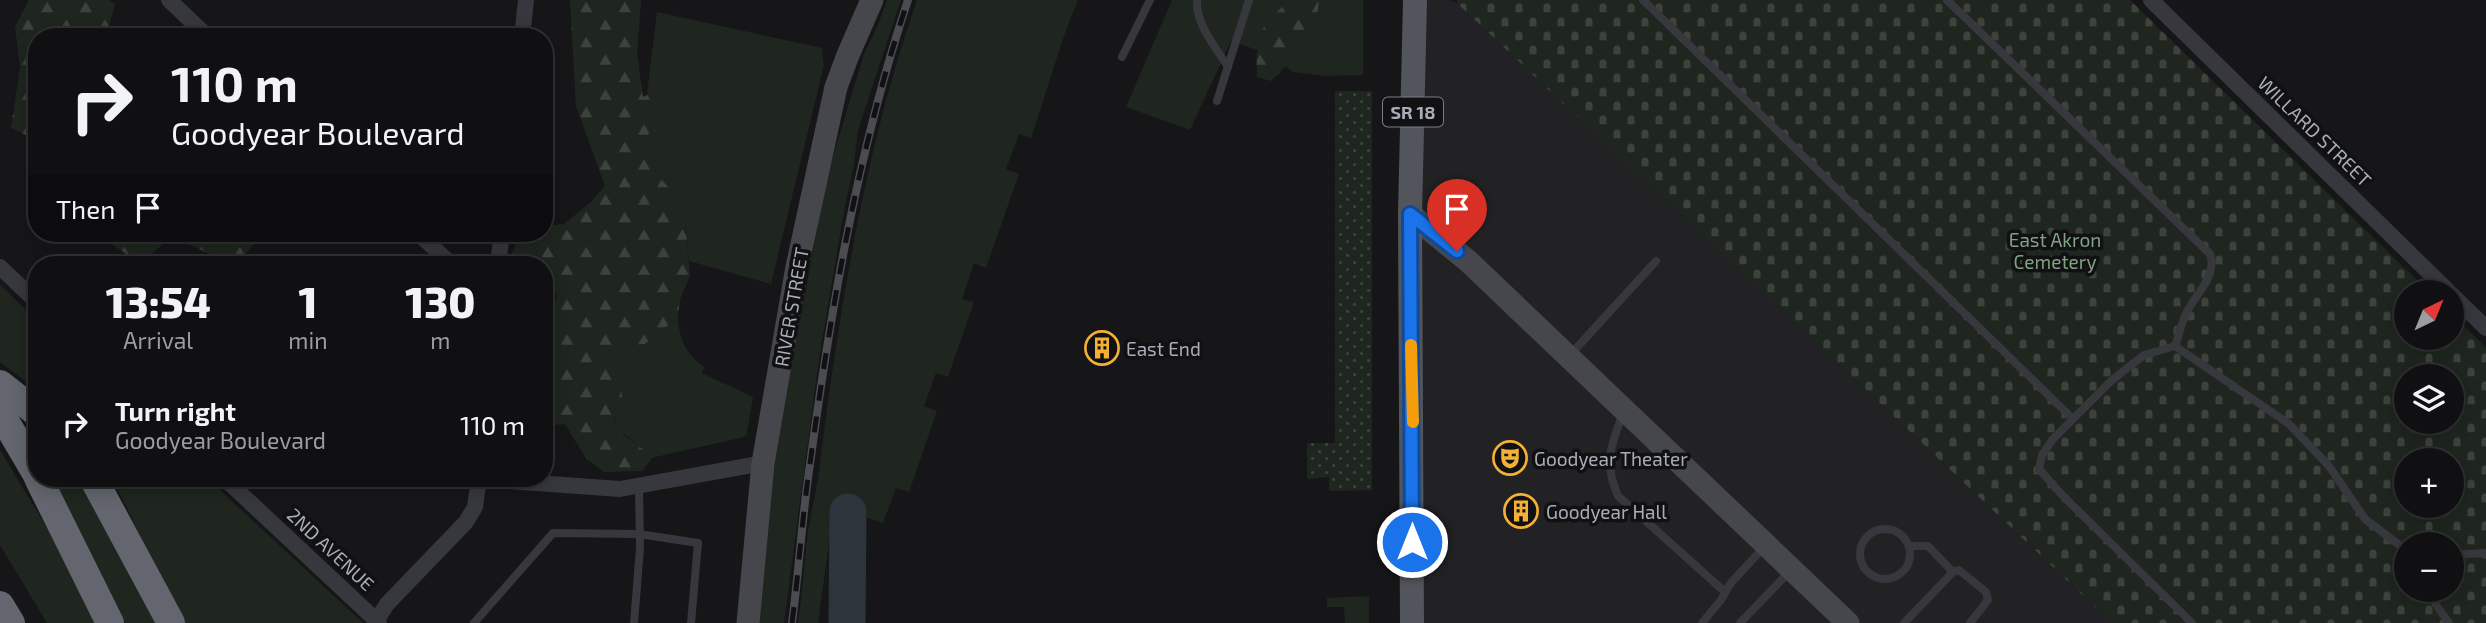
<!DOCTYPE html>
<meta charset="utf-8">
<style>
:root{--surface:#101012;--page:#19191b;--text:#f1f3f6;--muted:#9c9d9f;--line:#303032}
body{margin:0;font-family:"Exo 2",sans-serif;background:var(--page);color:var(--text);height:100vh;display:flex;flex-direction:column;font-size:26px;white-space:nowrap}
*{box-sizing:border-box;margin:0}
p{font-size:23px;color:var(--muted)}
.icon{flex:none;width:38px;height:38px;fill:none;stroke:currentColor;stroke-width:2;stroke-linecap:round;stroke-linejoin:round}
.map{position:relative;flex:1;overflow:hidden}
.drawer{position:absolute;left:28px;top:256px;width:525px;height:231px;display:flex;flex-direction:column;background:var(--surface);border-radius:28px;box-shadow:0 4px 18px #0003,0 0 0 2px var(--line)}
.drawer>*{flex:none}
.top-card{position:absolute;left:28px;top:28px;width:525px;height:214px;border-radius:28px;box-shadow:0 4px 18px #0003,0 0 0 2px var(--line);background:#101012;color:var(--text);overflow:hidden}
.needle{width:46px;rotate:43deg}
.controls{position:absolute;left:2394px;top:280px;display:grid;gap:14px}
.controls a{display:grid;place-items:center;width:70px;height:70px;border-radius:50%;background:var(--surface);box-shadow:0 4px 18px #0003,0 0 0 2px var(--line);font-size:35px}
.pin{position:absolute;display:grid;place-items:center;width:60px;height:60px;color:#fff;margin:-72px -30px;border-radius:50% 50% 50% 0;rotate:-45deg;box-shadow:0 0 7px #0007}
.pin .icon{rotate:45deg}
.me{position:absolute;width:77px;margin:-38px;rotate:0deg;stroke-linejoin:round;filter:drop-shadow(0 0 5px #0008)}
.turn{display:flex;align-items:center;gap:24px;height:147px;padding:0 28px;font-size:32px}
.turn .icon{width:91px;height:91px;stroke-width:2.5}
.turn b{display:block;font-size:49px;line-height:60px}
.then{display:flex;align-items:center;height:66px;padding:0 28px;background:#0003;gap:14px;font-size:26px}
.eta{display:flex;justify-content:space-evenly;align-items:center;height:119px;text-align:center}
.eta b{font-size:42px;font-weight:800;line-height:49px}
ul{padding:0;list-style:none}
li{display:flex;align-items:center;gap:21px;height:98px;padding:0 28px}
li div{flex:1}
li b{display:block;font-size:26px}
li em{font-style:normal}
.map>svg:first-child{display:block}
</style>
<div class="map">
<svg width="2486" height="623" viewBox="0 0 2486 623">
<defs>
<pattern id="forest-firs" width="22" height="20" patternUnits="userSpaceOnUse" patternTransform="scale(1.75)"><rect width="22" height="20" fill="#1e261f"/><path d="M5 1l3.5 6h-7zM16 11l3.5 6h-7z" fill="#3c433d"/></pattern>
<pattern id="cemetery-stones" width="16" height="16" patternUnits="userSpaceOnUse" patternTransform="scale(1.75)"><rect width="16" height="16" fill="#1e261f"/><path d="M2 7V4a2 2 0 0 1 4 0v3zM10 15v-3a2 2 0 0 1 4 0v3z" fill="#3c433d"/></pattern>
<pattern id="garden-dots" width="8" height="8" patternUnits="userSpaceOnUse" patternTransform="scale(1.75)"><rect width="8" height="8" fill="#1e261f"/><path d="M2 2h.1M6 6h.1" fill="none" stroke="#3c433d" stroke-width="1.8" stroke-linecap="round"/></pattern>
</defs>
<rect width="100%" height="100%" fill="#161618"/>
<g fill="#222225">
<path d="M1420,0H1449L1457,3L2112,623H1855L1415,210Z"/>
<path d="M1418,233L1464,270L1832,623H1419Z"/>
</g>
<g fill="#1e261f">
<path d="M887,0H901L858,130L854,164L843,217L819,359L784,623H759L767,498L827,176L864,54L877,27Z"/>
<path d="M917,0H1078C1059,45 1047,92 1031,138L1019,134L1006,169L1019,174L986,268L974,263L962,299L974,302L948,377L936,373L924,406L937,411L909,492L896,488L883,523L834,507L818,623H798C802,595 804,567 807,539C810,516 816,494 819,471C839,312 864,152 917,0Z"/>
<path d="M1172,0H1363V75L1325,76L1293,72L1271,55L1231,41L1190,130L1126,107Z"/>
<path d="M657,12L822,48L824,65L771,284L689,261L685,221L669,188L657,174L644,145L645,110Z"/>
<path d="M0,285L37,320V390L0,362Z"/>
<path d="M678,317C679,339 686,354 704,367L702,373L753,397L747,433L744,437L651,458L627,436L616,430L609,353L616,347L645,344Z"/>
<path d="M0,450L71,568L99,623H47L0,545Z"/>
<path d="M51,478H80L156,623H125Z"/>
<path d="M112,478H207L363,623H183Z"/>
<path d="M1369,596V623H1345L1344,607H1327V598Z"/>
</g>
<g fill="url(#forest-firs)">
<path d="M29,0H109L115,4L106,37H37V141L11,128L20,67L15,27Z"/>
<path d="M570,0H641L637,54L643,97L660,89L657,114L644,145L657,174L669,188L685,221L690,276L680,299L678,317L645,344L616,347L609,353L624,366L621,408L614,418L616,429L653,457L642,471L604,472L586,458L565,424L544,426V331L557,296L548,284H544V264L509,263L520,233H544V226L564,224L590,203L605,186L576,106Z"/>
<path d="M1288,0H1319C1318,9 1317,20 1314,28C1310,39 1280,73 1271,81L1257,77C1256,58 1256,36 1268,21C1274,13 1283,8 1288,0Z"/>
<path d="M112,233H264L244,255L227,263L191,245L167,240L141,264L113,245Z"/>
</g>
<path fill="url(#cemetery-stones)" fill-rule="evenodd" d="M1457,0H2130L2429,292H2406V338H2452V314L2486,348V623H2112L1457,3ZM2406,376H2452V422H2406ZM2406,460H2452V506H2406ZM2406,544H2452V590H2406Z"/>
<path fill="url(#garden-dots)" d="M1335,91H1372V490L1329,491V477L1307,479V443H1335Z"/>
<g fill="none" stroke-linecap="round" stroke-linejoin="round">
<path stroke="#2c353c" stroke-width="37" d="M847,623L848,512"/>
<g stroke="#37383d" stroke-width="8">
<path d="M1197,0C1195,23 1216,48 1228,67"/>
<path d="M1643,0L2073,419"/>
<path d="M1947,0L2210,254C2218,277 2194,295 2186,314C2181,324 2179,335 2175,346"/>
<path d="M1122,57L1150,0"/>
<path d="M1217,101L1249,0"/>
<path d="M1571,354L1656,261"/>
<path d="M1623,413C1611,447 1603,461 1618,496L1725,592"/>
<circle cx="1885" cy="554" r="25"/>
<path d="M1909,546H1928L1953,572"/>
<path d="M2452,555L2486,553"/>
<path d="M2430,590L2436,605L2449,623"/>
<path d="M474,623L553,533L639,534L698,543L691,623"/>
<path d="M634,623L640,548L639,486"/>
<path d="M1702,623L1721,600L1730,584L1764,547"/>
<path d="M1740,623L1790,571"/>
<path d="M1904,623L1953,572L1959,570L1986,592L1988,600L1970,623"/>
<path d="M2192,623L2062,495L2039,469L2042,455L2053,439L2112,380L2144,355L2175,346L2289,424L2329,466L2365,519L2406,550"/>
</g>
<g stroke="#37383d" stroke-width="16">
<path d="M169,0L208,37"/>
<path d="M2151,0L2449,292"/>
<path d="M522,37L526,0"/>
<path d="M418,233L451,264"/>
<path d="M498,264L502,233"/>
<path d="M0,267L37,302"/>
<path d="M2452,295L2486,328"/>
<path d="M224,478L379,623"/>
<path d="M479,479L620,489L763,463"/>
<path d="M375,623L387,604L466,522L475,507L479,478"/>
</g>
<g stroke="#45474d" stroke-width="23">
<path d="M1410,214L1468,261L1848,623"/>
<path d="M748,623L763,463L797,267L836,87L848,55L872,0"/>
</g>
<path stroke="#53555c" stroke-width="24" d="M1412,623L1410,214L1415,0"/>
<g stroke="#63666e" stroke-width="28">
<path d="M0,384L37,413"/>
<path d="M0,412L37,475"/>
<path d="M38,478L110,623"/>
<path d="M93,478L171,623"/>
<path d="M0,605L11,623"/>
</g>
<g stroke="#4a4c52" stroke-width="8">
<path id="rail" d="M792,623C799,570 802,517 810,464C831,307 858,150 908,0"/>
</g>
<use href="#rail" stroke="#111113" stroke-width="5" stroke-dasharray="16" stroke-linecap="butt"/>
</g>
<g fill="none" stroke-linecap="round" stroke-linejoin="round">
<g stroke="#114b97" stroke-width="18">
<path id="route" d="M1412,542L1410,214L1457,251"/>
</g>
<use href="#route" stroke="#1a73e8" stroke-width="12"/>
<path stroke="#f59e0b" stroke-width="12" d="M1411,345L1413,422"/>
</g>
<defs>
<g id="building-ring" transform="scale(1.75)"><circle r="9.5" fill="#111113" stroke="#f2b134" stroke-width="1.5"/><path d="M-4-6H4V6H1V3H-1V6H-4ZM-2.5-4.3h1.7v1.8h-1.7ZM.8-4.3h1.7v1.8H.8ZM-2.5-1h1.7V.8h-1.7ZM.8-1h1.7V.8H.8Z" fill="#f2b134"/></g>
<g id="theatre-ring" transform="scale(1.75)"><circle r="9.5" fill="#111113" stroke="#f2b134" stroke-width="1.5"/><path d="M-5-5.5Q0-4 5-5.5V0Q5 5 0 6Q-5 5-5 0ZM-3.3-2.5H-1v1.5H-3.3ZM1-2.5H3.3v1.5H1ZM-2.8 1Q0 5.5 2.8 1Z" fill="#f2b134"/></g>
</defs>
<g fill-rule="evenodd">
<use href="#building-ring" x="1102" y="348"/>
<use href="#theatre-ring" x="1510" y="458"/>
<use href="#building-ring" x="1521" y="511"/>
</g>
<g text-anchor="middle" dominant-baseline="central" stroke-width="7" stroke-linejoin="round" paint-order="stroke">
<rect fill="#111113" stroke="#7b7e86" stroke-width="2" x="1383" y="97.5" width="60" height="29" rx="5"/>
<g font-size="18" font-weight="bold" fill="#a8adb8">
<text x="1413" y="112">SR 18</text>
</g>
<g font-size="19" fill="#a8adb8" stroke="#111113">
<text transform="translate(2315 131) rotate(44)">WILLARD STREET</text>
<text transform="translate(791 307) rotate(-80)">RIVER STREET</text>
<text transform="translate(331 549) rotate(43)">2ND AVENUE</text>
</g>
<g font-size="19" fill="#7fa381" stroke="#111113">
<text x="2055" y="239">East Akron<tspan x="2055" dy="22">Cemetery</tspan></text>
</g>
<g font-size="19" fill="#a8adb8" stroke="#111113" text-anchor="start">
<text x="1126" y="348">East End</text>
<text x="1534" y="458">Goodyear Theater</text>
<text x="1546" y="511">Goodyear Hall</text>
</g>
</g>
</svg>
<div class="controls">
<a><svg class="needle" viewBox="-14 -14 28 28"><path d="M0-13l5 13h-10z" fill="#e53935"/><path d="M0 13l5-13h-10z" fill="#9c9d9f"/></svg></a>
<a><svg class="icon" aria-label="layers" viewBox="0 0 24 24"><path d="M12 4l9 5-9 5-9-5zM3 14l9 5 9-5"/></svg></a>
<a>+</a>
<a>−</a>
</div>
<div class="pin" style="left:1457px;top:251px;background:#d93025"><svg class="icon" aria-label="arrive" viewBox="0 0 24 24"><path d="M6 21V4h12l-3 4 3 4H6"/></svg></div>
<svg class="me" style="left:1412px;top:542px" viewBox="-20 -20 40 40"><circle r="17" fill="#1a73e8" stroke="#fff" stroke-width="3"/><path d="M0-11L8 9 0 5-8 9z" fill="#fff"/></svg>
<div class="top-card">
<div class="turn"><svg class="icon" aria-label="right" viewBox="0 0 24 24"><path d="M7 20v-9h11M14 6l5 5-5 5"/></svg><div><b>110 m</b>Goodyear Boulevard</div></div>
<div class="then">Then<svg class="icon" aria-label="arrive" viewBox="0 0 24 24"><path d="M6 21V4h12l-3 4 3 4H6"/></svg></div>
</div>
<section class="drawer">
<div class="eta">
<div><b>13:54</b><p>Arrival</p></div>
<div><b>1</b><p>min</p></div>
<div><b>130</b><p>m</p></div>
</div>
<ul>
<li><svg class="icon" aria-label="right" viewBox="0 0 24 24"><path d="M7 20v-9h11M14 6l5 5-5 5"/></svg><div><b>Turn right</b><p>Goodyear Boulevard</p></div><em>110 m</em></li>
</ul>
</section>
</div>
